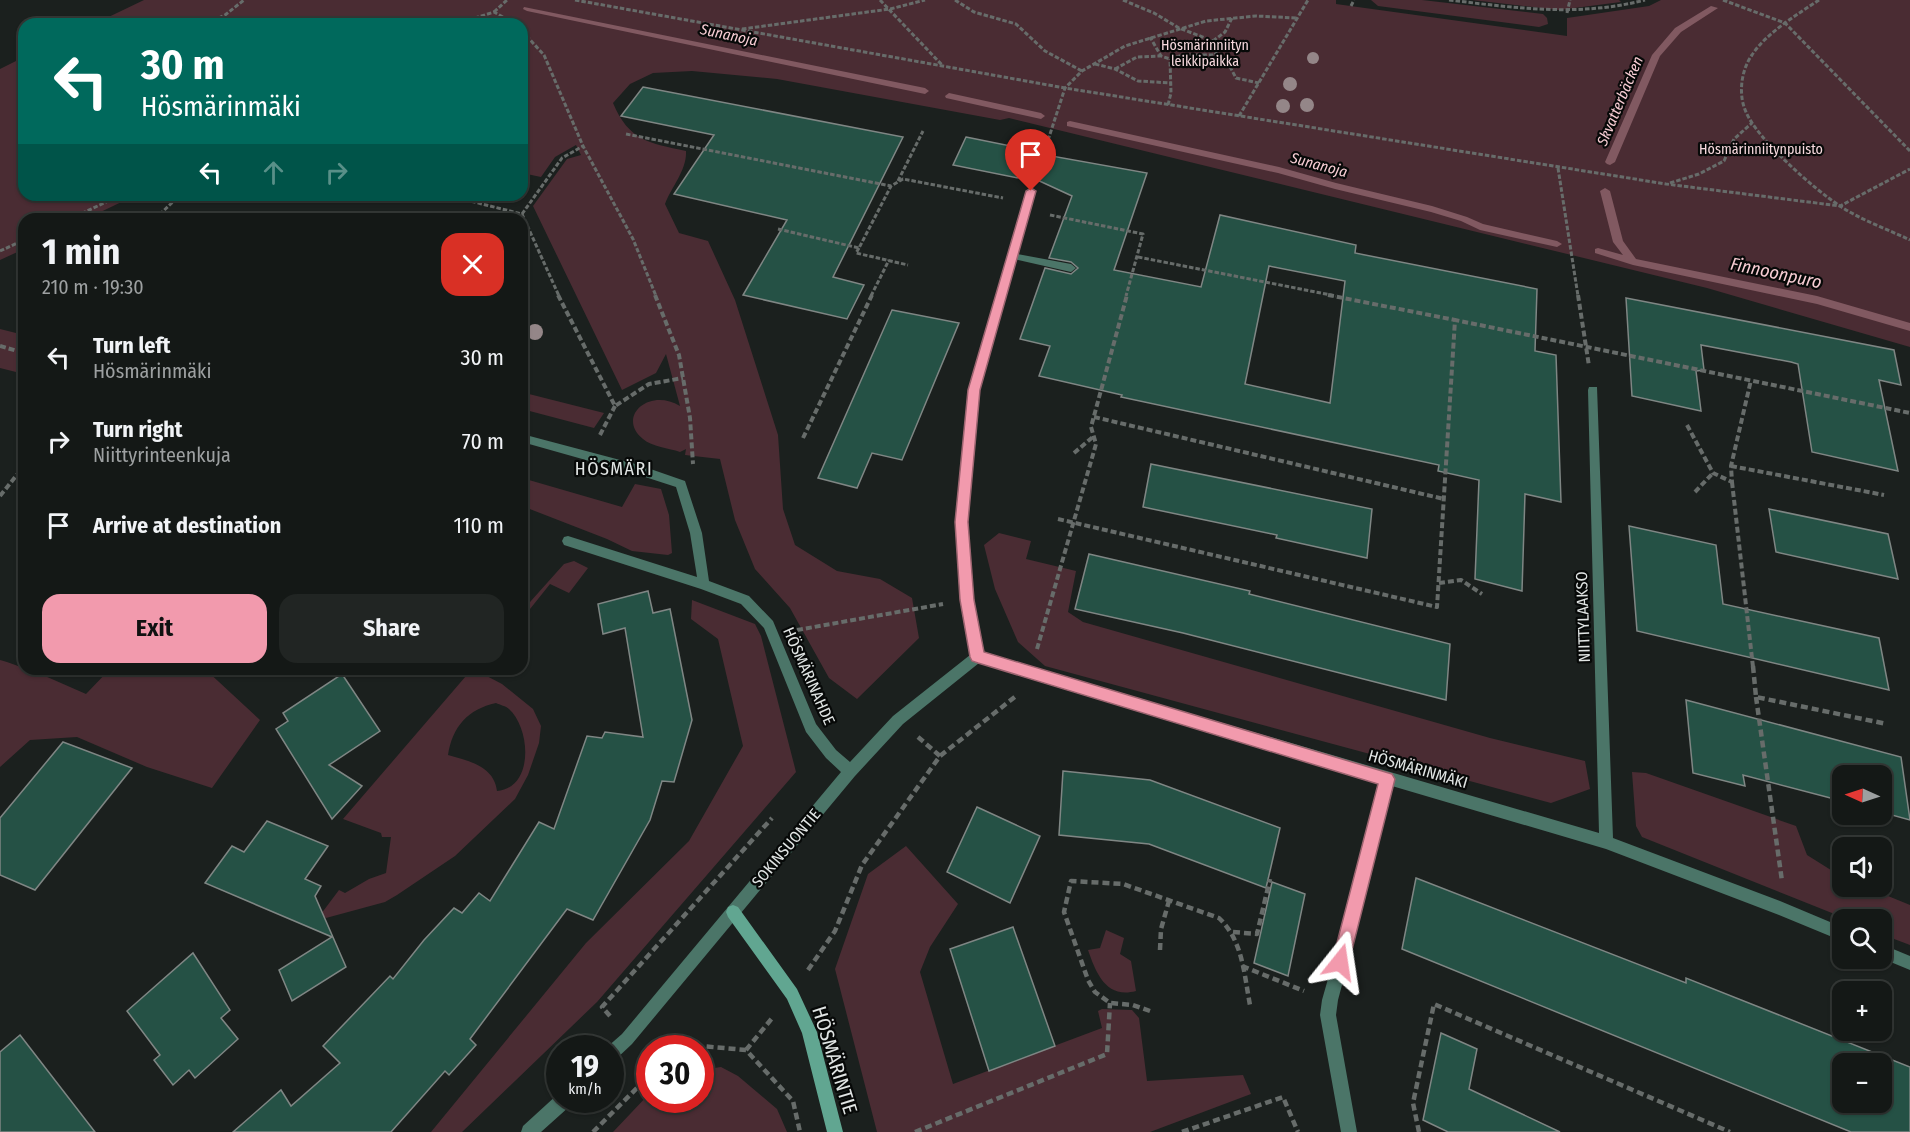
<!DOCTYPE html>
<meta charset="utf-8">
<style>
:root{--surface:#141816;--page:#212523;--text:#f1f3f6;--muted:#9da0a1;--line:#333735;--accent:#f29aad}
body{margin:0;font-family:"Fira Sans Condensed",sans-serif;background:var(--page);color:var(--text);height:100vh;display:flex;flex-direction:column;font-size:22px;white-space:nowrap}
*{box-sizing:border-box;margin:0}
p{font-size:20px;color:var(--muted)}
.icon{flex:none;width:33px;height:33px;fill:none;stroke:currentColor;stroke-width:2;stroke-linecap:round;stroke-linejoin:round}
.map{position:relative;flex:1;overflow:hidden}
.details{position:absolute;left:18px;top:213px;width:510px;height:462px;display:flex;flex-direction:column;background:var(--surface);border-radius:18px;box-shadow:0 2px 4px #0004,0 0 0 2px var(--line)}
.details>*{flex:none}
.hud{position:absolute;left:18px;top:18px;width:510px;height:183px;border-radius:18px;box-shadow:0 2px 4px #0004,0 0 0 2px var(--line);background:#00695c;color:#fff;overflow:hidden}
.needle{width:39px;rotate:273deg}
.tools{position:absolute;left:1832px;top:765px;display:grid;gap:12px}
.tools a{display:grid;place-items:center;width:60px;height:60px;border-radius:12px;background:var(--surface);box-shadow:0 2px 4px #0004,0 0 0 2px var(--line);font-size:30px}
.speed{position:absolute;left:546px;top:1035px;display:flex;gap:12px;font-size:30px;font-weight:700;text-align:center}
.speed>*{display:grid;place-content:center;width:78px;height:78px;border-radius:50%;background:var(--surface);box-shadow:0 2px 4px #0004,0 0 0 2px var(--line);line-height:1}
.speed small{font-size:15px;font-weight:400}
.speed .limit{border:9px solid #d22;background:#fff;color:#111}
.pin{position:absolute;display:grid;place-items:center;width:51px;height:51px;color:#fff;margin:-62px -26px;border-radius:50% 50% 50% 0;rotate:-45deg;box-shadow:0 0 6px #0007}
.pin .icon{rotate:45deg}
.me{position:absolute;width:66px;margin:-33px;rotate:15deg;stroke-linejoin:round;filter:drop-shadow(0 0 4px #0008)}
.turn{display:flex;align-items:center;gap:21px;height:126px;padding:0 24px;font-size:27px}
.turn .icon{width:78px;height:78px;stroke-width:2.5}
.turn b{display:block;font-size:42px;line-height:51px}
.lanes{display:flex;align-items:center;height:57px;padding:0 24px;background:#0003;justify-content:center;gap:30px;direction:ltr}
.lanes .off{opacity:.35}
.round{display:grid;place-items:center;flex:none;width:63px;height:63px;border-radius:18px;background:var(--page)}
.summary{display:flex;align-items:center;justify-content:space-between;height:102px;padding:0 24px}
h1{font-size:36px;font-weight:700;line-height:45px}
.action{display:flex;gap:12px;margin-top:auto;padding:12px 24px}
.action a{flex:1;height:69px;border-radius:18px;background:var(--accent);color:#111;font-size:24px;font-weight:700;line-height:69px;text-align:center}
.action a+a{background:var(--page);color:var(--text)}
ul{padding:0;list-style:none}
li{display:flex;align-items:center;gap:18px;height:84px;padding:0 24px}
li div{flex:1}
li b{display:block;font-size:22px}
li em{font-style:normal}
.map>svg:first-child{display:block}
</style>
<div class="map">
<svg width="1910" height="1132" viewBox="0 0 1910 1132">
<rect width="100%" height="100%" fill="#1b201e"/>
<g fill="#4a2c33" fill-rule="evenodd">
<path d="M144,0H1336V4L1567,36V18L1649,6L1661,0H1910V347L1707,288L1009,118L1000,120L777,79L692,71L653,73L630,84L613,103C629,141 649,143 686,151C687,170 672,186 665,204L679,233L708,241L735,300L778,435L783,509L795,545L837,571L880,579L912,598L919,638L857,699L829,678L790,608L755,569L735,520L720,459L685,455L686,449L680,452C669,448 652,447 643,439C616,417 649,387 680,406L666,354L656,373L622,390L533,206L567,159L581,155L576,145L555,157L541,177L522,173V24H94Z"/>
<path d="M1371,0H1422L1543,14L1547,18L1548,24L1539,27L1378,6Z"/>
<path d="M1472,0H1619L1621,2L1559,10Z"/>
<path d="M24,57V195H136L86,219H24V249L0,260V69Z"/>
<path d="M0,329L24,335V374L0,368Z"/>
<path d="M525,393L604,413L594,428L522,409V394Z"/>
<path d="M522,478L622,507L635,484L661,489L669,515L672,553L668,555L632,551L607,539L522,506Z"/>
<path d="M999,533L1031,541L1026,559L1076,571L1068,612L1083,622L1490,738L1585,761L1590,789L1551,803L1045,666L1018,642L995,589L984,545Z"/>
<path d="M574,561L588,568L569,593L550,584L522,619V611L564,564Z"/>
<path d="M692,600L755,624L761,636L796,772L597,1002L462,1132H431L586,943L689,841L743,746L718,639L691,619Z"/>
<path d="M0,660C9,662 24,669 29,669L86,694L110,669H205L260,720L212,788L147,767L77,737L30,740L0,767Z"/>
<path d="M472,669H480L479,672L502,684L533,709L541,726L539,743L528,775L515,799L455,856L397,895L385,902L326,918L321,914L339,890L345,893L369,879L386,873L391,837H382L381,833L343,819ZM496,703C500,705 506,706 509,709C531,729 534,788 497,791C494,766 469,761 448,755C452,727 468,709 496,703Z"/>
<path d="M1632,772L1646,773L1796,826L1807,855L1842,877V886L1866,887L1910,905V945L1881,934V920L1847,919L1642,837L1636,826Z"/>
<path d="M906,846L958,904L930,947L920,972L953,1084L1102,1028L1098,1011L1102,1009L1132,1010L1139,1018L1147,1081L1243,1075L1251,1094L1150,1132H877L835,969L868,874Z"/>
<path d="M1106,930L1124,938L1120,954L1131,961L1136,991C1106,999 1096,973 1088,950L1100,948Z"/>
<path d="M721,1067L738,1076L777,1109L787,1132H613L649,1094L650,1100H700L701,1070Z"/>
</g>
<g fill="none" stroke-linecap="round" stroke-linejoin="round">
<g fill="#815961" fill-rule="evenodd">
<path d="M1711,6L1718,8L1681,32L1660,56L1615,162L1610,165L1607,164L1605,162L1652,55L1675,28Z"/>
<path d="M524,7L925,88L929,91L925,94L527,11L523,9Z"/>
<path d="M949,93L1041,113L1045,116L1041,119L946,98L945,96Z"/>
<path d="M1070,121L1279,167L1336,183L1432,206L1467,217L1483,224L1557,241L1562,244L1557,247L1480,230L1461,221L1431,212L1335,189L1278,173L1067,126V122Z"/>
<path d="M1605,188L1610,191L1623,241L1636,259L1817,296L1910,323V331L1817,304L1633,265L1595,253V249L1598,248L1623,255L1613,242L1600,191Z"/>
</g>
</g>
<g fill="#255145" stroke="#7f8684" stroke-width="1.5" fill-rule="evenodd">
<path d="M643,87L903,137L833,277L864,285L847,319L743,295L787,220L674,194L714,135L621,116Z"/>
<path d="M966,137L1030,150L1029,152L1147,173L1114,270L1201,287L1220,215L1356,245L1355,253L1537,289L1535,351L1556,355L1561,502L1525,494L1522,591L1475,579L1479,480L1438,471L1439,465L1121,397L1122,395L1039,376L1050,346L1020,339L1045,268L1071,274L1078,268L1071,262L1049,258L1072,196L1020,172L1018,178L953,165ZM1269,266L1345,281L1330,403L1245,384Z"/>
<path d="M1626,298L1894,350L1901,385L1879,380L1898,471L1812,452L1798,364L1791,362L1701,345L1704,370L1696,371L1701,411L1632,396Z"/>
<path d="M892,310L959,323L902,460L872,453L857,488L818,478Z"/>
<path d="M1151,464L1372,509L1367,558L1276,538L1277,535L1143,507Z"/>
<path d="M1769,509L1888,534L1898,579L1776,552Z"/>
<path d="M1629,526L1716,545L1723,604L1879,638L1889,690L1637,631Z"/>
<path d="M1089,554L1250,591L1249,594L1450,644L1446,700L1183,633L1075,609Z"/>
<path d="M648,591L653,613L670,609L692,720L674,782L662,781L650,820L593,920L567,909L470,1039L476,1045L449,1075L445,1071L391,1132H233L281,1090L291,1106L340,1063L323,1046L390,976L393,979L424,940L454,908L462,913L479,893L490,901L539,822L554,829L587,736L602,738L605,732L643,737L625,628L603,634L598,604Z"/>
<path d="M342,674L380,731L329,765L362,786L332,819L276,729L288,721L283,713Z"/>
<path d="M1686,700L1901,757L1910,820L1881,812V776H1842V801L1743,775L1745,786L1693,773Z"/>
<path d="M63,742L132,768L35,890L0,875V818Z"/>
<path d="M1063,771L1150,780L1280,828L1266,888L1149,844L1059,835Z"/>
<path d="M977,807L1040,836L1010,903L947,872Z"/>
<path d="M267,821L328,846L305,879L321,886L315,896L346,967L292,1001L279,970L332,937L205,883L232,846L244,852Z"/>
<path d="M1416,878L1686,983V978L1910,1067V1132H1851L1402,949ZM1842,1064H1881V1102H1842Z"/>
<path d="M1272,882L1305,894L1288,976L1254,963Z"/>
<path d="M1013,927L1055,1046L989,1071L950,949Z"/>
<path d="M193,953L230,1010L221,1018L238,1039L195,1078L189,1070L173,1085L154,1060L160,1055L127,1011Z"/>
<path d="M1441,1033L1477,1049L1469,1089L1560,1132H1448L1423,1120Z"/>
<path d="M20,1035L95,1132H0V1052Z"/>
</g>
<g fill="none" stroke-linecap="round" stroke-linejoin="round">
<g stroke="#676c6a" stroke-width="3" stroke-dasharray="4.5 2" stroke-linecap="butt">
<path d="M575,0L1065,88L1666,184L1840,206L1910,169"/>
<path d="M880,0L943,66"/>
<path d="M955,0L974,12L1016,24L1045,51L1082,71"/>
<path d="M1123,0L1154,13L1179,28L1213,41L1218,49L1215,55H1183L1170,59L1161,56L1150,37"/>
<path d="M1449,0C1516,8 1579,17 1645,0"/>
<path d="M1723,0L1785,23L1910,151"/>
<path d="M1819,0C1798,14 1766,33 1752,55C1741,70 1738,95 1746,112C1757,139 1815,190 1840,206C1861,220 1887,229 1910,240"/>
<path d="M1351,6L1354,0"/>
<path d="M494,12L507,0"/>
<path d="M1567,13L1570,0"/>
<path d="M207,24L225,15L244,0"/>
<path d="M456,24L494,12L515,24"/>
<path d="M742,29L890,9L925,0"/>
<path d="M522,31L544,55L583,146L633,239L656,296"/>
<path d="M1213,41L1225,32L1232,18"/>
<path d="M1215,55L1227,61L1236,78L1259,83"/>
<path d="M1095,64L1115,69L1138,81L1171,83"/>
<path d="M1115,69L1137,57L1160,56"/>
<path d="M1168,105L1171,93L1170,59"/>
<path d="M1239,116L1308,0"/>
<path d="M626,134L891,186L903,179L1003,198"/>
<path d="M1558,168L1578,296"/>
<path d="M1038,171L1065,88L1082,71L1125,46L1206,21L1256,16L1297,18"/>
<path d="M898,181L923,131"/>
<path d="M1670,183L1699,174L1724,161L1734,139L1752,123"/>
<path d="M446,195L522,214L559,296"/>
<path d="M522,214L562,158L583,146"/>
<path d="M1050,215L1143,234L1126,296"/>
<path d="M70,219L121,195"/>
<path d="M155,219L180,195"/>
<path d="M778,229L859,248L891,186"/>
<path d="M522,240L530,230"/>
<path d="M859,248L856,253L908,265"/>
<path d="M0,251L24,240"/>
<path d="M1138,257L1336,296"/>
<path d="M871,296L889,260"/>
</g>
<g stroke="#676c6a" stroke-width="4" stroke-dasharray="6 3" stroke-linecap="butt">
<path d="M558,295L615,406L649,384L683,378"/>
<path d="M655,295L679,355L690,418L693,464"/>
<path d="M1328,295L1455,320"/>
<path d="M1578,295L1589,366"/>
<path d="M0,346L24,353"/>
<path d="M1094,417L1444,499"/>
<path d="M1687,425L1713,473L1732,482L1731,466L1751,380"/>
<path d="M600,435L615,406"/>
<path d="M803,438L872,295"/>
<path d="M1074,453L1094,436"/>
<path d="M1731,466L1884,495"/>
<path d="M1732,482L1753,667"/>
<path d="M1695,492L1713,473"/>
<path d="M0,496L24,466"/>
<path d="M1058,519L1437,607L1455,320L1910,413"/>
<path d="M1439,583L1461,580L1482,594"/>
<path d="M797,630L943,604"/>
<path d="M1037,649L1096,444L1091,427L1127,295"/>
</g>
<g stroke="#676c6a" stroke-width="4.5" stroke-dasharray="7 4" stroke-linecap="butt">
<path d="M1753,666L1756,697L1887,724"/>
<path d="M1756,697L1782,881"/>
<path d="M918,737L940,756"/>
<path d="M1233,932L1257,934L1270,879"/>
<path d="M1160,950L1161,929L1169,901"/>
<path d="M1242,966L1304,991"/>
<path d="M808,970L835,931L862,865L940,756L1016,696"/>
<path d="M1150,1011L1133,1005L1110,1003L1095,992L1088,980L1064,912L1071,881L1123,884L1219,918C1243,941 1244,974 1250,1005"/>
<path d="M610,1016L602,1007L772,818"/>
<path d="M696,1048L701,1046L746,1050L793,1101L800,1132"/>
<path d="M746,1050L773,1017"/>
<path d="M642,1061L650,1073"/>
<path d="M593,1132L650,1075"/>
<path d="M915,1132L1107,1054L1110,1003"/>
<path d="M1182,1132L1283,1097L1298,1132"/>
<path d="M1419,1132L1413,1103L1434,1004L1730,1132"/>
</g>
<path fill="#4b7568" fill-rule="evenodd" d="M1012,253L1071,264L1076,268L1071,272L1009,258L1007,256Z"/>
<g fill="#4b7568" fill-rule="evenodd">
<path d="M1031,188L1036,191L979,390L967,522L973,600L983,653L1599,833L1588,390L1589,387H1597L1613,838L1780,901L1842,927V941L1779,915L1606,849L1392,786L1369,884L1338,1000L1336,1015L1357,1132H1341L1320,1015L1322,1000L1355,884L1380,782L979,663L903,724L855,776L632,1044L615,1060L610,1062V1048H606L622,1034L841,772L826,758L806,732L764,628L741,604L701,589L564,545L562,541L564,537L568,536L697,577L690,533L676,487L639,475L522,442V434L639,465L685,481L702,533L709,581L749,596L773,621L816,724L836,750L850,762L893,716L970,655L961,600L955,522L969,390L1026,191Z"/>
<path d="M1881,944L1910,956V970L1881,958Z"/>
<path d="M558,1094L560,1100H572L570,1106L541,1132H521L523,1126Z"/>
</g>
<path fill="#61a691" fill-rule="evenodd" d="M733,905L738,907L797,989L817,1032L843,1132H827L802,1033L787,999L728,917L726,912L728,907Z"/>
</g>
<g fill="#948688">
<circle cx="1313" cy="58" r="6"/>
<circle cx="1290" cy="84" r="7"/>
<circle cx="1307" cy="105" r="7"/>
<circle cx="1283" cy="106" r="7"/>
<circle cx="535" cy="332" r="8"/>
</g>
<path fill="#f29aad" stroke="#9d6470" stroke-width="1.5" d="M1031,188L1036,191L980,390L968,522L974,600L984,652L1392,774L1395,779L1349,962L1346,967L1340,970L1334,967L1332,962L1378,784L978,663L972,661L970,657L960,600L955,522L968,390L1026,191Z"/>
<g text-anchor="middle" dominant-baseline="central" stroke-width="4.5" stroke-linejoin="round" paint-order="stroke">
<g font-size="14" fill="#f7d9de" stroke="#070908">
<text x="1205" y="45">Hösmärinniityn<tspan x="1205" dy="16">leikkipaikka</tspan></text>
<text x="1761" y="149">Hösmärinniitynpuisto</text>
</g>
<g font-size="15" font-style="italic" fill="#f9ced5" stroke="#070908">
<text transform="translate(729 35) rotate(12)">Sunanoja</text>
<text transform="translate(1620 101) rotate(-67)">Skvatterbäcken</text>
<text transform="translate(1319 165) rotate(15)">Sunanoja</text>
</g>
<g font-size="16" fill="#e1e5e4" stroke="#070908">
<text transform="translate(1583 617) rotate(-92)">NIITTYLAAKSO</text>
<text transform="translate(809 676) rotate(66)">HÖSMÄRINAHDE</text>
<text transform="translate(1418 769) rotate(16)">HÖSMÄRINMÄKI</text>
<text transform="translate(786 848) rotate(-50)">SOKINSUONTIE</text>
</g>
<g font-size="18" font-style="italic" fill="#f9ced5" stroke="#070908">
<text transform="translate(1776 273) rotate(12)">Finnoonpuro</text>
</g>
<g font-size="18" letter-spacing="1.5" fill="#e1e5e4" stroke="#070908">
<text x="614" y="469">HÖSMÄRI</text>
</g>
<g font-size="20" fill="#e1e5e4" stroke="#070908">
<text transform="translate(835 1060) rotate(73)">HÖSMÄRINTIE</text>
</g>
</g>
</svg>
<div class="tools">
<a><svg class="needle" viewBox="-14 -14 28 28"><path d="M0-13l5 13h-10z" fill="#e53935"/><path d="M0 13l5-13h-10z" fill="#9da0a1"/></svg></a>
<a><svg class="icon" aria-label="sound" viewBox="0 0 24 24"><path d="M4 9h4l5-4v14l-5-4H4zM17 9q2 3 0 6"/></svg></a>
<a><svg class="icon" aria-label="search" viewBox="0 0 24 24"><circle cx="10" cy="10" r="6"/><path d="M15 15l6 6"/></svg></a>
<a>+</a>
<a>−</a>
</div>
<div class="speed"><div>19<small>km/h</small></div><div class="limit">30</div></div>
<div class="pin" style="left:1031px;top:191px;background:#d93025"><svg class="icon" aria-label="arrive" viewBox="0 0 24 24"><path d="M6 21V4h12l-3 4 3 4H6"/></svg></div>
<svg class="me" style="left:1340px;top:962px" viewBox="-20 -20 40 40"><path d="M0-17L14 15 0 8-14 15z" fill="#f29aad" stroke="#fff" stroke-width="4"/></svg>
<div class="hud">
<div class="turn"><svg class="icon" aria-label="left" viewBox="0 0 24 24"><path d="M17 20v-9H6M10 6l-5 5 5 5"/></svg><div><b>30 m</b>Hösmärinmäki</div></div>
<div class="lanes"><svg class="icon" aria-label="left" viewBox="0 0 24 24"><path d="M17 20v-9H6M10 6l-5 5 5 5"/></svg><svg class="icon off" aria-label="ahead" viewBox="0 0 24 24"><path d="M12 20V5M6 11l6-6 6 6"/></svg><svg class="icon off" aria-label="right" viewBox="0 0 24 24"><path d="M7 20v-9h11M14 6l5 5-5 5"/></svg></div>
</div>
<section class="details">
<div class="summary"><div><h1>1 min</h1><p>210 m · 19:30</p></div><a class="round" style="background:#d93025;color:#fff"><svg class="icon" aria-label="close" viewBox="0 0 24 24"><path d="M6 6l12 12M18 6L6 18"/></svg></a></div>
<ul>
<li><svg class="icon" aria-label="left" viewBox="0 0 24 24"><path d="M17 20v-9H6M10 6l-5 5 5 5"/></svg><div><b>Turn left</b><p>Hösmärinmäki</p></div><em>30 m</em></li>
<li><svg class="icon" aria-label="right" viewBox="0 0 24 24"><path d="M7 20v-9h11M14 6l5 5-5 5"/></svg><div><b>Turn right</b><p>Niittyrinteenkuja</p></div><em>70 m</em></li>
<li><svg class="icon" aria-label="arrive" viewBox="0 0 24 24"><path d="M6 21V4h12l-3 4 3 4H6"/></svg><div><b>Arrive at destination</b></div><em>110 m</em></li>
</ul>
<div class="action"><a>Exit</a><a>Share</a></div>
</section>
</div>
